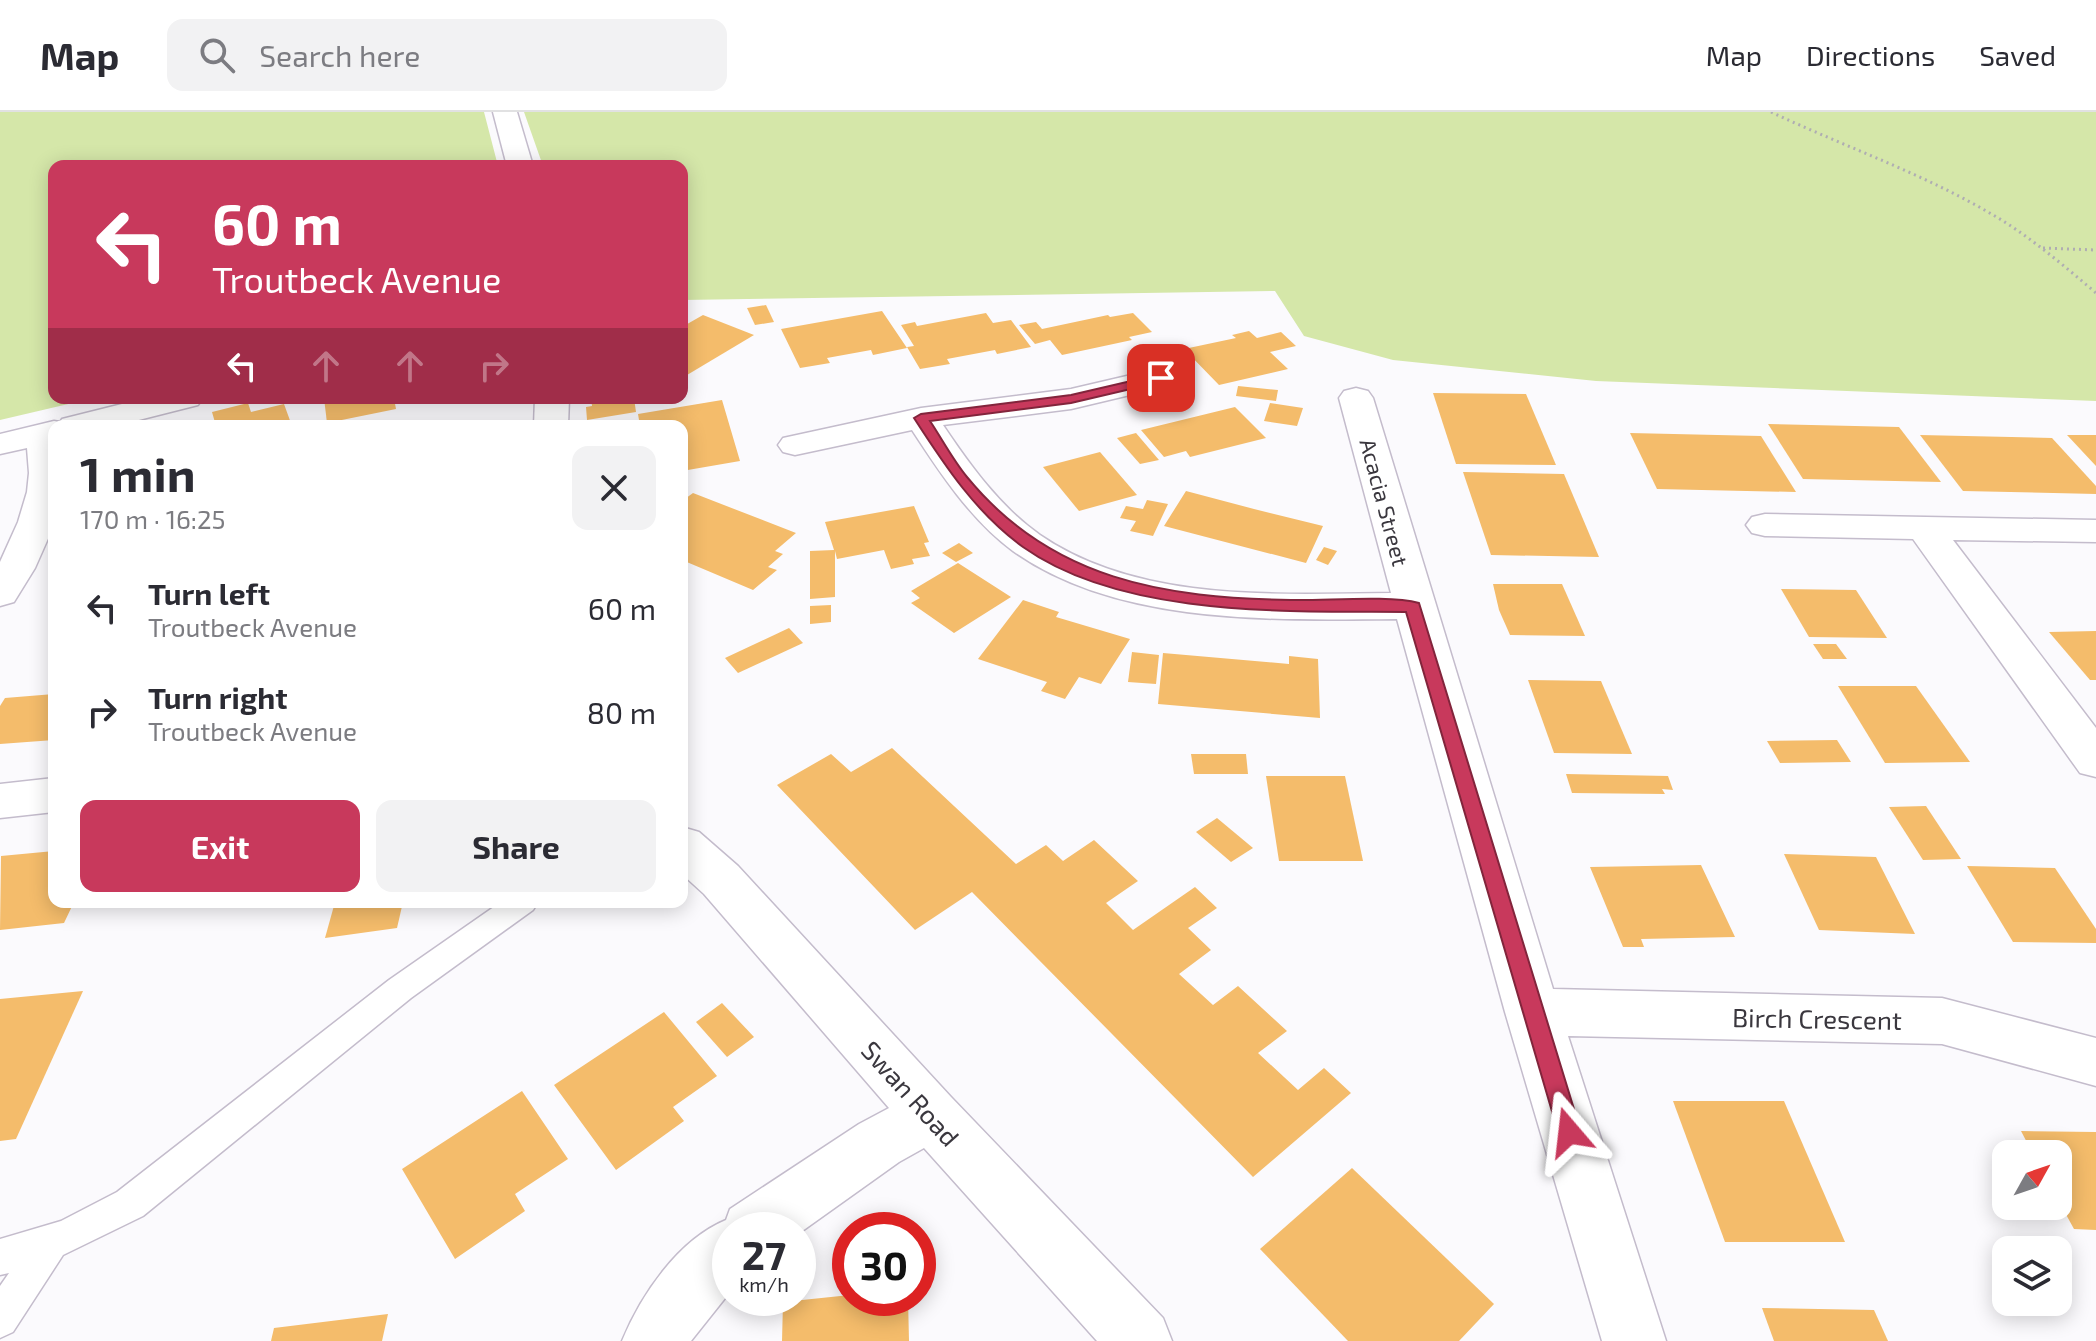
<!DOCTYPE html>
<meta charset="utf-8">
<style>
:root{--surface:#fff;--page:#f2f2f3;--text:#2b2b33;--muted:#7c7c81;--line:#e1e1e2;--accent:#c8395c}
body{margin:0;font-family:"Exo 2",sans-serif;background:var(--page);color:var(--text);height:100vh;display:flex;flex-direction:column;font-size:30px;white-space:nowrap}
*{box-sizing:border-box;margin:0}
p{font-size:26px;color:var(--muted)}
.icon{flex:none;width:44px;height:44px;fill:none;stroke:currentColor;stroke-width:2;stroke-linecap:round;stroke-linejoin:round}
.map{position:relative;flex:1;overflow:hidden}
.details{position:absolute;left:48px;top:308px;width:640px;height:488px;display:flex;flex-direction:column;background:var(--surface);border-radius:16px;box-shadow:0 4px 20px #0003}
.details>*{flex:none}
.hud{position:absolute;left:48px;top:48px;width:640px;height:244px;border-radius:16px;box-shadow:0 4px 20px #0003;background:#c8395c;color:#fff;overflow:hidden}
.needle{width:52px;rotate:50deg}
.controls{position:absolute;left:1992px;top:1028px;display:grid;gap:16px}
.controls a{display:grid;place-items:center;width:80px;height:80px;border-radius:16px;background:var(--surface);box-shadow:0 4px 20px #0003;font-size:40px}
.speed{position:absolute;left:712px;top:1100px;display:flex;gap:16px;font-size:40px;font-weight:700;text-align:center}
.speed>*{display:grid;place-content:center;width:104px;height:104px;border-radius:50%;background:var(--surface);box-shadow:0 4px 20px #0003;line-height:1}
.speed small{font-size:20px;font-weight:400}
.speed .limit{border:12px solid #d22;background:#fff;color:#111}
.pin{position:absolute;display:grid;place-items:center;width:68px;height:68px;color:#fff;margin:-34px;border-radius:16px;box-shadow:0 4px 12px #0006}
.me{position:absolute;width:88px;margin:-44px;rotate:343deg;stroke-linejoin:round;filter:drop-shadow(0 0 6px #0008)}
.turn{display:flex;align-items:center;gap:28px;height:168px;padding:0 32px;font-size:36px}
.turn .icon{width:104px;height:104px;stroke-width:2.5}
.turn b{display:block;font-size:56px;line-height:68px}
.lanes{display:flex;align-items:center;height:76px;padding:0 32px;background:#0003;justify-content:center;gap:40px;direction:ltr}
.lanes .off{opacity:.35}
.round{display:grid;place-items:center;flex:none;width:84px;height:84px;border-radius:16px;background:var(--page)}
.head{display:flex;align-items:center;justify-content:space-between;height:136px;padding:0 32px}
h1{font-size:48px;font-weight:700;line-height:60px}
.action{display:flex;gap:16px;margin-top:auto;padding:16px 32px}
.action a{flex:1;height:92px;border-radius:16px;background:var(--accent);color:#fff;font-size:32px;font-weight:700;line-height:92px;text-align:center}
.action a+a{background:var(--page);color:var(--text)}
ul{padding:0;list-style:none}
li{display:flex;align-items:center;gap:24px;height:104px;padding:0 32px}
li div{flex:1}
li b{display:block;font-size:30px}
li em{font-style:normal}
header{display:flex;align-items:center;gap:48px;box-sizing:border-box;height:112px;padding:0 40px;background:var(--surface);border-bottom:2px solid var(--line)}
header strong{font-size:38px}
nav{display:flex;gap:44px;margin-inline-start:auto;font-size:28px}
.search{width:560px;height:72px;background:var(--page);display:flex;align-items:center;gap:20px;box-sizing:border-box;padding:0 28px;border-radius:16px;color:var(--muted);font-size:30px}
.map>svg:first-child{display:block}
</style>
<header>
<strong>Map</strong>
<div class="search"><svg class="icon" aria-label="search" viewBox="0 0 24 24"><circle cx="10" cy="10" r="6"/><path d="M15 15l6 6"/></svg>Search here</div>
<nav><a>Map</a><a>Directions</a><a>Saved</a></nav>
</header>
<div class="map">
<svg width="2096" height="1229" viewBox="0 0 2096 1229">
<rect width="100%" height="100%" fill="#fbfafd"/>
<g fill="#d5e7a9">
<path d="M0,0H484L498,54H54V286H94L0,308Z"/>
<path d="M524,0H2096V289L1596,269L1393,248L1304,224L1275,179L682,188V54H543Z"/>
</g>
<g fill="#f4bc6b">
<path d="M766,193L774,210L755,213L747,196Z"/>
<path d="M882,199L907,236L873,243L871,238L827,246L830,251L800,256L781,217Z"/>
<path d="M986,201L993,211L1011,208L1031,235L997,242L995,238L947,247L950,252L920,257L907,235L914,234L901,213L915,210L917,214Z"/>
<path d="M1133,201L1152,220L1129,225L1132,228L1062,243L1050,228L1035,232L1019,213L1036,210L1042,217L1108,203L1110,205Z"/>
<path d="M703,203L754,223L682,266V215Z"/>
<path d="M1249,219L1257,226L1281,220L1296,234L1270,240L1288,257L1219,273L1184,237L1236,226L1232,223Z"/>
<path d="M1238,274L1278,278L1276,289L1236,284Z"/>
<path d="M1433,281L1526,282L1556,353L1456,352Z"/>
<path d="M324,286H394L396,297L327,311Z"/>
<path d="M591,286H634L636,300L587,308L586,295L592,294Z"/>
<path d="M722,288L740,349L682,359V314H640L638,302Z"/>
<path d="M248,291L251,300L284,292L292,314H216L212,300Z"/>
<path d="M1270,291L1303,296L1297,314L1264,309Z"/>
<path d="M1235,295L1266,326L1190,345L1186,339L1164,345L1141,318Z"/>
<path d="M1768,312L1899,315L1941,370L1803,367Z"/>
<path d="M1136,321L1159,348L1140,352L1117,326Z"/>
<path d="M1630,321L1761,324L1796,380L1657,377Z"/>
<path d="M1920,323L2052,326L2096,374V382L1963,379Z"/>
<path d="M2067,323H2096V354Z"/>
<path d="M1100,340L1137,383L1079,399L1043,355Z"/>
<path d="M1463,360L1564,362L1599,445L1491,443Z"/>
<path d="M1186,379L1254,397L1323,414L1306,451L1164,414Z"/>
<path d="M693,381L796,421L775,439L783,442L768,455L777,458L753,478L682,448V389Z"/>
<path d="M1147,388L1168,392L1153,424L1130,419L1136,409L1120,406L1126,394L1143,397Z"/>
<path d="M914,394L929,430L924,431L930,444L912,447L914,452L891,457L884,438L837,447L835,439V485L810,487V439L834,438L825,410Z"/>
<path d="M959,431L973,441L956,450L942,441Z"/>
<path d="M1324,435L1337,439L1328,453L1316,448Z"/>
<path d="M958,451L1011,485L954,521L911,491L920,486L911,479Z"/>
<path d="M1493,472H1562L1585,524L1510,523L1499,498Z"/>
<path d="M1781,477L1856,478L1887,526L1809,525Z"/>
<path d="M1023,488L1059,500L1056,505L1130,527L1101,572L1079,565L1065,587L1041,579L1047,570L978,547Z"/>
<path d="M831,493V510L810,512V494Z"/>
<path d="M789,516L803,531L738,561L725,546Z"/>
<path d="M2096,519V568H2090L2049,520Z"/>
<path d="M1813,532H1836L1847,547H1823Z"/>
<path d="M1132,540L1159,543L1156,572L1128,570Z"/>
<path d="M1163,541L1289,552V544L1318,547L1320,606L1158,592Z"/>
<path d="M1528,568L1601,569L1632,642L1554,641Z"/>
<path d="M1838,574H1916L1970,650L1885,651Z"/>
<path d="M54,582V628L0,632V594L5,586Z"/>
<path d="M1837,628L1851,650L1780,651L1767,629Z"/>
<path d="M892,636L1016,752L1046,733L1063,749L1094,728L1138,769L1106,791L1133,818L1195,775L1217,796L1188,816L1211,838L1179,862L1213,893L1238,874L1287,919L1258,941L1298,978L1324,956L1351,981L1253,1065L972,780L915,818L777,673L831,642L851,660Z"/>
<path d="M1191,642H1246L1248,662H1194Z"/>
<path d="M1566,662L1668,664L1673,678L1662,677L1665,682L1572,681Z"/>
<path d="M1266,664H1345L1363,749H1279Z"/>
<path d="M1926,694L1961,747L1923,748L1889,695Z"/>
<path d="M1217,706L1253,736L1231,750L1196,720Z"/>
<path d="M54,739V790H74L64,811L0,818L1,744Z"/>
<path d="M1784,742L1876,745L1915,822L1819,818Z"/>
<path d="M1701,753L1735,825L1641,827L1644,835H1623L1590,755Z"/>
<path d="M1967,754L2055,756L2096,817V831L2013,830Z"/>
<path d="M335,790H403L397,816L325,826Z"/>
<path d="M83,879L16,1027L0,1029V887Z"/>
<path d="M722,891L754,925L727,945L696,910Z"/>
<path d="M664,900L717,964L673,995L684,1009L616,1058L554,973Z"/>
<path d="M522,979L568,1047L515,1082L525,1099L455,1147L402,1057Z"/>
<path d="M1673,989H1784L1845,1130H1725Z"/>
<path d="M2021,1019L2096,1020V1118L2074,1117L2058,1088V1042H2033Z"/>
<path d="M1352,1056L1494,1192L1459,1229H1348L1260,1137Z"/>
<path d="M850,1183V1186H908L909,1229H782L783,1190Z"/>
<path d="M1762,1196L1874,1198L1888,1229H1774Z"/>
<path d="M388,1202L382,1229H271L274,1216Z"/>
</g>
<g fill="none" stroke-linecap="round" stroke-linejoin="round">
<g stroke="#c4bccc" stroke-width="3">
<path id="lane" d="M501,790H538L533,798L411,886L143,1104L63,1143L13,1220L0,1226V1174L9,1161L0,1163V1127L61,1109L117,1080L389,868Z"/>
</g>
<g stroke="#c4bccc" stroke-width="3">
<g id="street">
<path d="M493,0H517L533,54H507Z"/>
<path d="M1161,256L1172,259L1177,266L1172,273L1071,297L943,313C970,353 1000,395 1040,423C1139,491 1276,482 1391,481L1339,286L1344,279L1356,276L1368,279L1373,286L1553,877L1942,886L2096,926V974L1942,932L1568,924L1666,1229H1602L1505,900L1397,507C1275,508 1118,514 1013,439C971,408 940,361 912,318L795,343L783,340L778,333L783,326L921,296L1071,277Z"/>
<path d="M146,286H203L198,293L115,314H54V413L35,456L14,490L0,494V450L18,410L27,380L29,361L27,336L0,342V322L54,309L60,310L62,307Z"/>
<path d="M535,286H569L568,314H534Z"/>
<path d="M1765,402L2096,408V430L1953,428L2096,616V665L2080,661L1913,427L1765,424L1752,421L1746,413L1752,405Z"/>
<path d="M54,666V700L0,706V672Z"/>
<path d="M682,715L699,720L738,754L951,985L1163,1206L1172,1229H1097L924,1036L899,1050L798,1122V1118H730V1180L691,1229H622C641,1183 678,1128 726,1108L730,1097L859,1012L889,996L704,782L682,762Z"/>
</g>
</g>
<g stroke="#afadb2" stroke-width="3" stroke-dasharray="2 4" stroke-linecap="butt">
<path d="M1771,0C1843,34 1919,60 1988,100C2027,122 2062,152 2096,181"/>
<path d="M2043,136L2096,138"/>
</g>
<use href="#lane" fill="#fff" fill-rule="evenodd"/>
<use href="#street" fill="#fff" fill-rule="evenodd"/>
</g>
<path fill="#c8395c" stroke="#82253c" stroke-width="2" d="M1161,262L1165,263V269L1071,291L930,309C942,327 953,348 967,365C1051,468 1165,486 1291,488C1325,489 1389,483 1419,491L1581,1020L1578,1027L1569,1031L1561,1027L1558,1020L1406,500C1289,499 1123,506 1023,435C976,401 945,354 914,306L921,302L1071,283Z"/>
<g text-anchor="middle" dominant-baseline="central" stroke-width="6" stroke-linejoin="round" paint-order="stroke">
<g font-size="22" fill="#3a373e" stroke="#fff">
<text transform="translate(1385 390) rotate(75)">Acacia Street</text>
</g>
<g font-size="26" fill="#3a373e" stroke="#fff">
<text transform="translate(1817 906) rotate(1)">Birch Crescent</text>
<text transform="translate(911 981) rotate(48)">Swan Road</text>
</g>
</g>
</svg>
<div class="controls">
<a><svg class="needle" viewBox="-14 -14 28 28"><path d="M0-13l5 13h-10z" fill="#e53935"/><path d="M0 13l5-13h-10z" fill="#7c7c81"/></svg></a>
<a><svg class="icon" aria-label="layers" viewBox="0 0 24 24"><path d="M12 4l9 5-9 5-9-5zM3 14l9 5 9-5"/></svg></a>
</div>
<div class="speed"><div>27<small>km/h</small></div><div class="limit">30</div></div>
<div class="pin" style="left:1161px;top:266px;background:#d93025"><svg class="icon" aria-label="arrive" viewBox="0 0 24 24"><path d="M6 21V4h12l-3 4 3 4H6"/></svg></div>
<svg class="me" style="left:1569px;top:1020px" viewBox="-20 -20 40 40"><path d="M0-17L14 15 0 8-14 15z" fill="#c8395c" stroke="#fff" stroke-width="4"/></svg>
<div class="hud">
<div class="turn"><svg class="icon" aria-label="left" viewBox="0 0 24 24"><path d="M17 20v-9H6M10 6l-5 5 5 5"/></svg><div><b>60 m</b>Troutbeck Avenue</div></div>
<div class="lanes"><svg class="icon" aria-label="left" viewBox="0 0 24 24"><path d="M17 20v-9H6M10 6l-5 5 5 5"/></svg><svg class="icon off" aria-label="ahead" viewBox="0 0 24 24"><path d="M12 20V5M6 11l6-6 6 6"/></svg><svg class="icon off" aria-label="ahead" viewBox="0 0 24 24"><path d="M12 20V5M6 11l6-6 6 6"/></svg><svg class="icon off" aria-label="right" viewBox="0 0 24 24"><path d="M7 20v-9h11M14 6l5 5-5 5"/></svg></div>
</div>
<section class="details">
<div class="head"><div><h1>1 min</h1><p>170 m · 16:25</p></div><a class="round"><svg class="icon" aria-label="close" viewBox="0 0 24 24"><path d="M6 6l12 12M18 6L6 18"/></svg></a></div>
<ul>
<li><svg class="icon" aria-label="left" viewBox="0 0 24 24"><path d="M17 20v-9H6M10 6l-5 5 5 5"/></svg><div><b>Turn left</b><p>Troutbeck Avenue</p></div><em>60 m</em></li>
<li><svg class="icon" aria-label="right" viewBox="0 0 24 24"><path d="M7 20v-9h11M14 6l5 5-5 5"/></svg><div><b>Turn right</b><p>Troutbeck Avenue</p></div><em>80 m</em></li>
</ul>
<div class="action"><a>Exit</a><a>Share</a></div>
</section>
</div>
